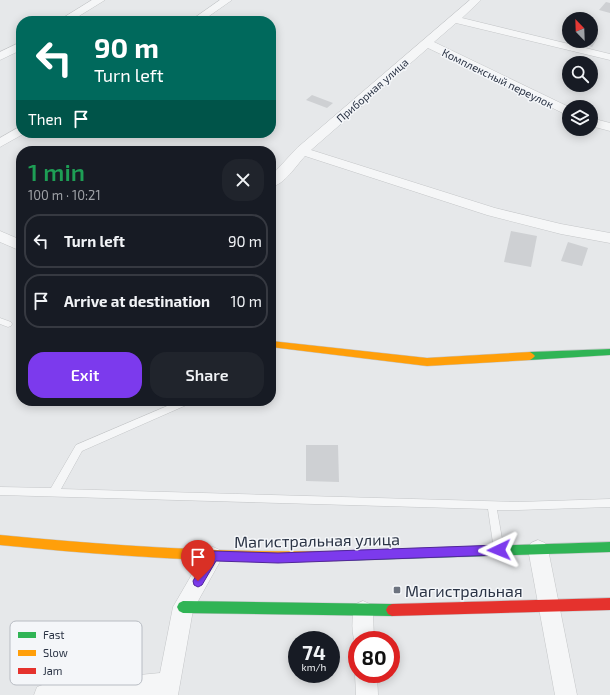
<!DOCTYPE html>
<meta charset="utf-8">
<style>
:root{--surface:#171b24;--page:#20242c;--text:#f1f3f6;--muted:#9ea1a6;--line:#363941;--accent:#7c3aed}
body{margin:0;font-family:"Exo 2",sans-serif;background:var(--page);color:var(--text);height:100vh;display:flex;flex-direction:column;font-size:15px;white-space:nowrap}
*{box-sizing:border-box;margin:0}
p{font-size:13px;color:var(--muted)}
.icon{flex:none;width:22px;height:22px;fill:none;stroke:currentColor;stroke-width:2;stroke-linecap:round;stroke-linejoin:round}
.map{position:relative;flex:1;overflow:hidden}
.drawer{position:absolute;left:16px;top:146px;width:260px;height:260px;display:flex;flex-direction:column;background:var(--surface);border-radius:16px;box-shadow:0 2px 10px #0003}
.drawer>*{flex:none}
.hud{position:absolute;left:16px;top:16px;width:260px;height:122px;border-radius:16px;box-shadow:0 2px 10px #0003;background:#00695c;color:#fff;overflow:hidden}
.needle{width:26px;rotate:337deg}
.buttons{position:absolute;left:562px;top:12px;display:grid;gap:8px}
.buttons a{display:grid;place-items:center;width:36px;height:36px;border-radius:50%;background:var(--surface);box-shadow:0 2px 10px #0003;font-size:20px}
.speed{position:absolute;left:288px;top:631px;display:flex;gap:8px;font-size:20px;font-weight:700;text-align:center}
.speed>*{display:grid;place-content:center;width:52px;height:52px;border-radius:50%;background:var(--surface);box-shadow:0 2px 10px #0003;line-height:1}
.speed small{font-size:10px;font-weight:400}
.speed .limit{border:6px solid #d22;background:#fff;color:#111}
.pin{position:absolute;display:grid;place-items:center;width:34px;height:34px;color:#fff;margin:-41px -17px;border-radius:50% 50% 50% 0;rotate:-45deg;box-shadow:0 0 4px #0007}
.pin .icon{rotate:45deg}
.me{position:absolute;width:44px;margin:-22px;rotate:268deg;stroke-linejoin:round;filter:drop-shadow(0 0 3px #0008)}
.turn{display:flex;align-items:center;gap:14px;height:84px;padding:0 12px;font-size:18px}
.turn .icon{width:52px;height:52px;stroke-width:2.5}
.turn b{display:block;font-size:28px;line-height:34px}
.then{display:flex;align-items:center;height:38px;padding:0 12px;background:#0003;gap:8px;font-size:15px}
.round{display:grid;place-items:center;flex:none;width:42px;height:42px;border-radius:16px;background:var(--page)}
.head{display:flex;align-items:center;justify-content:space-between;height:68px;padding:0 12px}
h1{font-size:24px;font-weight:600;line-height:30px;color:#1e9e55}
.action{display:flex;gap:8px;margin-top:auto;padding:8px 12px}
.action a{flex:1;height:46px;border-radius:16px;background:var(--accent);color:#fff;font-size:16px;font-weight:600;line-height:46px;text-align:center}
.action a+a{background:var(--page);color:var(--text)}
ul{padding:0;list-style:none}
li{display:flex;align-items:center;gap:12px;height:54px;margin:0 8px 6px;padding:0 4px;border:2px solid var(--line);border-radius:16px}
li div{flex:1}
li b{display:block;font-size:15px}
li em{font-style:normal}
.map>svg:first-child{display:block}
</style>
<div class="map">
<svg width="610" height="695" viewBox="0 0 610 695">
<rect width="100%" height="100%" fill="#e6e8ea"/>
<g fill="#ced0d3">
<path d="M606,2L610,3V13L599,10Z"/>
<path d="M591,36L598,38L592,47L573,41H591Z"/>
<path d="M312,95L333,103L327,108L306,100Z"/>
<path d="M511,231L537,236L531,267L504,262Z"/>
<path d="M568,242L588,248L582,266L561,261Z"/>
<path d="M306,445H338L339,482L306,481Z"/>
</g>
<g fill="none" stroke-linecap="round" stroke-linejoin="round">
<g stroke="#c4c6c8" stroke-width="1">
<g id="lane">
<path d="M0,318L11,322L12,324L11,326L8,327L0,324Z"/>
<path d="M179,401H192L191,403L82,451L61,489L518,502L610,499V507L518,510H497L504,550L502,553L499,554L496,553L494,550L488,509L0,495V487L51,488L76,445Z"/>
</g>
</g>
<g stroke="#c4c6c8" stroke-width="1">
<g id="street">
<path d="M92,0H105L71,21H58Z"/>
<path d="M220,0H232L202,21H190Z"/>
<path d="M470,0H481L462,18L610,54V60L456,23L434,42L569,107V116L428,48L311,150L495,208L561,224L610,233V243L561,234L487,215L305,156C295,167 285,184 271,187V176L297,148Z"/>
<path d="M21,42V50L0,60V52Z"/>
<path d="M591,118L610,123V131L591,126Z"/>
<path d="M21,126V133H25L0,147V138Z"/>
<path d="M0,231L21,240V251L0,242Z"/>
<path d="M538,540L545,543L548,549L577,695H555L528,549L531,543Z"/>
<path d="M213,547L220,550L223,556L193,610L178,695H34L37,687L45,684L160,673L173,607L206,550Z"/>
<path d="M363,601L370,604L373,611L374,640H357V647C351,636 351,616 356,604Z"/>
<path d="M357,670V674H377L378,695H356L355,674Z"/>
</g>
</g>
<g stroke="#c4c6c8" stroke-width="1">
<g id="fast">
<path d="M610,349V355L530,360L527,358L525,356L527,354L530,352Z"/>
<path d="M610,542V552L336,561L332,560L331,556L332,552L336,551Z"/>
<path d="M183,601L392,604L396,606L398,610L396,614L392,616L183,613L179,611L177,607L179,603Z"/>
</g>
</g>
<g stroke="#c4c6c8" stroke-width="1">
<g id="slow">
<path d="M271,341L427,358L530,352L533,354L535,356L533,358L530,360L427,366L271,347Z"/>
<path d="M0,535C112,546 223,553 336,551L340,552L341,556L340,560L336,561C223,564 112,556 0,545Z"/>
</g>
</g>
<g stroke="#c4c6c8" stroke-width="1">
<path id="jam" d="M610,598V610L392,616L388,614L386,610L388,606L392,604Z"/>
</g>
<use href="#lane" fill="#f5f6f7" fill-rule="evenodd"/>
<use href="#street" fill="#f5f6f7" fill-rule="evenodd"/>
<use href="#fast" fill="#30b455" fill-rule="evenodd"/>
<use href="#slow" fill="#ff9f0a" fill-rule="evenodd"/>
<use href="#jam" fill="#e5322d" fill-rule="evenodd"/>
</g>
<path fill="#7c3aed" stroke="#51269a" d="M499,545L503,547L504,550L503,554L499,555L278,563L216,561L202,585L198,587L194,585L193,581L209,552L213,551L278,553Z"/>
<rect fill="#6c737f" stroke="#f4f6f9" stroke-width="1.5" x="393" y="586" width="8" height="8" rx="2"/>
<g text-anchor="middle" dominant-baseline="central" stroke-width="3" stroke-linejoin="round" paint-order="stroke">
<g font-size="11" fill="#2b3445" stroke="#f4f6f9">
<text transform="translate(498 78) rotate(26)">Комплексный переулок</text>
<text transform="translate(372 90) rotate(-41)">Приборная улица</text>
</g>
<g font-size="16" fill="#2b3445" stroke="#f4f6f9">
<text transform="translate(317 540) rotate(-1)">Магистральная улица</text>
</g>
<g font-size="16" fill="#2b3445" stroke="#f4f6f9" text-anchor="start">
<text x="405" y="590">Магистральная</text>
</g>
</g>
<rect x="10" y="621" width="132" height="64" rx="6" fill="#f4f6f9" stroke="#b8bcc3" stroke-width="1"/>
<rect x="18" y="632" width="18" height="6" fill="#30b455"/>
<rect x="18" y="650" width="18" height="6" fill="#ff9f0a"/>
<rect x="18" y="668" width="18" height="6" fill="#e5322d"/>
<g font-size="11" fill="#2b3445">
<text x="43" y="639">Fast</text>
<text x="43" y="657">Slow</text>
<text x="43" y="675">Jam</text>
</g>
</svg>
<div class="buttons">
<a><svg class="needle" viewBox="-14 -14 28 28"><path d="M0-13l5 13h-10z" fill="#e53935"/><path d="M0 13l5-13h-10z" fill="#9ea1a6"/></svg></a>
<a><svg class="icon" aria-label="search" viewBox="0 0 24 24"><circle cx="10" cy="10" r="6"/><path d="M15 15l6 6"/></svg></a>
<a><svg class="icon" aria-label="layers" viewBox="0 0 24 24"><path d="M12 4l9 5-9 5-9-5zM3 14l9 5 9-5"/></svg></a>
</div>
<div class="speed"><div>74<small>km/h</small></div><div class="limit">80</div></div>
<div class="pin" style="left:198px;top:581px;background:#d93025"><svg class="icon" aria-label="arrive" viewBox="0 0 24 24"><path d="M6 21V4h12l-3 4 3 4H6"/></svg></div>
<svg class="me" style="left:499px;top:550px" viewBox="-20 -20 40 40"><path d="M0-17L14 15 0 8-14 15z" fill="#7c3aed" stroke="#fff" stroke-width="4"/></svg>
<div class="hud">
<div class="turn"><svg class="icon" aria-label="left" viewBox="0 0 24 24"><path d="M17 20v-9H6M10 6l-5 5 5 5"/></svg><div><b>90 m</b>Turn left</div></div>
<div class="then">Then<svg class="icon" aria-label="arrive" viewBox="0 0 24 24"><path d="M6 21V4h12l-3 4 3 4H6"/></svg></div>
</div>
<section class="drawer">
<div class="head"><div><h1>1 min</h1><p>100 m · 10:21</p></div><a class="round"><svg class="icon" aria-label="close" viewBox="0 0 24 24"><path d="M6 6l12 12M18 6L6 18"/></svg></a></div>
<ul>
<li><svg class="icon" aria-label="left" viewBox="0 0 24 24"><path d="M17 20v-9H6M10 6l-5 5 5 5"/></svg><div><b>Turn left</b></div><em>90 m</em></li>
<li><svg class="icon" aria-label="arrive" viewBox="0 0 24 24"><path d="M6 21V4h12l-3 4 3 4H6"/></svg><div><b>Arrive at destination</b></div><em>10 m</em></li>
</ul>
<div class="action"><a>Exit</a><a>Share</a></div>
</section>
</div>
